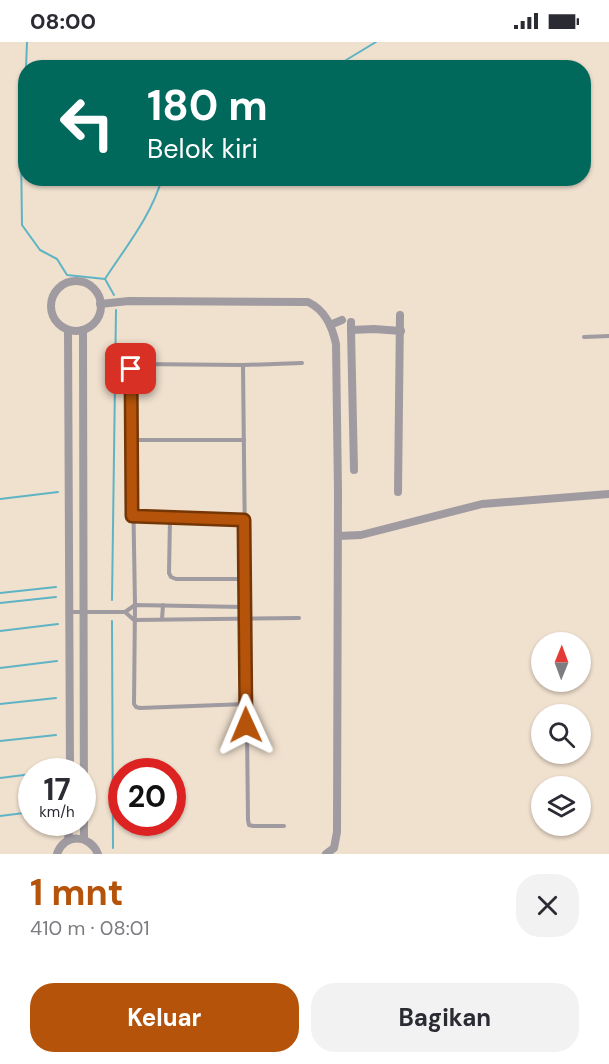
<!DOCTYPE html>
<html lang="id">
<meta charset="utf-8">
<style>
:root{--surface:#fff;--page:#f2f2f3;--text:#2b2b33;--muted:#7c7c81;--accent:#b45309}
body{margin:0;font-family:"DM Sans",sans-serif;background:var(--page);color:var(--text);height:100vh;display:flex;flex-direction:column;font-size:22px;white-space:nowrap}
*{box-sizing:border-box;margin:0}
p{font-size:20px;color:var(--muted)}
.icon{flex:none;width:33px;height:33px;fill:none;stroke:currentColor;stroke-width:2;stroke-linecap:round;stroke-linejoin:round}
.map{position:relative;height:812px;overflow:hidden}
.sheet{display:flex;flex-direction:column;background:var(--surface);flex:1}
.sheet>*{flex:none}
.hud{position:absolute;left:18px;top:18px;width:573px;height:126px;border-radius:24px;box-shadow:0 2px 4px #0004;background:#00695c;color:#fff;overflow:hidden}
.needle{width:39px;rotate:1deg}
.fabs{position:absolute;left:531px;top:590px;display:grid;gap:12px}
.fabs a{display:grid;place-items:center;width:60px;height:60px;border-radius:50%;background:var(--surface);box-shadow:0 2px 4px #0004;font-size:30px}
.speed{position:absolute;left:18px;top:716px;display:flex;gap:12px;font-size:30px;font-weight:700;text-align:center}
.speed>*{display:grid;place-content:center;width:78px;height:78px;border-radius:50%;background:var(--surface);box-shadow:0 2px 4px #0004;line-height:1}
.speed small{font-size:15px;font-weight:400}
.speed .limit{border:9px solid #d22;background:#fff;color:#111}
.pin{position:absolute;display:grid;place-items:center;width:51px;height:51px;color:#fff;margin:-26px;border-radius:12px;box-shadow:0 3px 9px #0006}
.me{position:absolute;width:66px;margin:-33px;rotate:359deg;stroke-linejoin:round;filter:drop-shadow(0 0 4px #0008)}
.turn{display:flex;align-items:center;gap:21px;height:126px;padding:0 30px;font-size:27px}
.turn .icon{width:78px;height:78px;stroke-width:2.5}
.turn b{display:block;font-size:42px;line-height:51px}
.round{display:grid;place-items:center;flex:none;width:63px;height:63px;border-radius:24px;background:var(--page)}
.head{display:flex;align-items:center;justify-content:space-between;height:102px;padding:0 30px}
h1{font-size:36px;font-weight:700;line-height:45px;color:var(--accent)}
.button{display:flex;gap:12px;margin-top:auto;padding:12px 30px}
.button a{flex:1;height:69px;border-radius:24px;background:var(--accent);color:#fff;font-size:24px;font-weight:700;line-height:69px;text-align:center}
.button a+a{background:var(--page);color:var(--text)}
.status{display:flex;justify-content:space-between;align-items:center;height:42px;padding:0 30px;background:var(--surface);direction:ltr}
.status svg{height:16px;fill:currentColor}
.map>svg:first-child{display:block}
</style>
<div class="status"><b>08:00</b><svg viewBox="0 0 49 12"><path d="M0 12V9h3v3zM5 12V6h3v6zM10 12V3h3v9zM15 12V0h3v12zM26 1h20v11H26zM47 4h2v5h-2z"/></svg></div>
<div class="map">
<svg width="609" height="812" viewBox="0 0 609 812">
<rect width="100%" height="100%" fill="#f0e0ce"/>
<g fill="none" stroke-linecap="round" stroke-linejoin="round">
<g stroke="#5eb4c4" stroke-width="2">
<path d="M26,26L27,0"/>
<path d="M333,26L376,0"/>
<path d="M26,32L21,109L22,183L40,208L57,217L67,233L105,237C125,206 152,173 162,136"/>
<path d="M105,237L114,253"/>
<path d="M0,457L58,450"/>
<path d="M0,551L56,545"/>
<path d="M112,558L116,268"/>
<path d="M0,561L56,555"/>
<path d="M112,579L113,806"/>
<path d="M0,589L58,582"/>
<path d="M0,626L57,619"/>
<path d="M0,662L56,656"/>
<path d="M0,699L56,693"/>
<path d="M0,736L32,732"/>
<path d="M0,774L32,770"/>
</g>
<g stroke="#a09aa1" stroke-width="4">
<path d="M584,295L609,294"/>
<path d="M243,323L248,778L249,783L253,784H284"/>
<path d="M131,398H244"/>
<path d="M132,474L244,478"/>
<path d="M170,476L169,531L171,535L176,537H245"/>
<path d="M70,570H125L134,578L299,576"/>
<path d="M125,570L135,563L244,565"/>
<path d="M162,577L163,563"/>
<path d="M246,662L140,666L136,665L134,662L135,563L131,327L135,322L243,323L302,321"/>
</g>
<g stroke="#a09aa1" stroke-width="8">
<circle cx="76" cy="264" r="25"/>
<path d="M100,262L129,259L308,260C325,268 332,284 336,302L338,450L337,790L334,806L326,812"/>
<path d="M351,280V288L374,287L401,289"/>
<path d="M330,283L342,278"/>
<path d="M68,288L70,729"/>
<path d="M83,288L84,797"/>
<path d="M351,288L354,428"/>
<path d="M398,450L400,273"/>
<path d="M338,494L361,493L482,462L609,452"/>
<path d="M68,798L70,780"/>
<path d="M57,812C64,791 90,792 98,812"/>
</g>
</g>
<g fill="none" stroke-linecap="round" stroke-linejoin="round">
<g stroke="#753606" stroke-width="15">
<path id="route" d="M131,327L132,474L244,478L246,683"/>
</g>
<use href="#route" stroke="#b45309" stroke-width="10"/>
</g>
</svg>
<div class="fabs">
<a><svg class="needle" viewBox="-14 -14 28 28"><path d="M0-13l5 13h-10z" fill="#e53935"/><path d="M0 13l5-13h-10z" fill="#7c7c81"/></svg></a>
<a><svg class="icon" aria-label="search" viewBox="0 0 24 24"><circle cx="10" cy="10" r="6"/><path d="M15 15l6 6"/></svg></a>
<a><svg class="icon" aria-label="layers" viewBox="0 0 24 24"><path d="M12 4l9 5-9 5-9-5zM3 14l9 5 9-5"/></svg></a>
</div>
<div class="speed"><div>17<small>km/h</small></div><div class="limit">20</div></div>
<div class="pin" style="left:131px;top:327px;background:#d93025"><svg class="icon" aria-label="arrive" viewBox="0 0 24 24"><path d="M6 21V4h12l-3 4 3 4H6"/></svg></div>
<svg class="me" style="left:246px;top:683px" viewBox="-20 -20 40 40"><path d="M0-17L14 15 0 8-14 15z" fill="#b45309" stroke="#fff" stroke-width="4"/></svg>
<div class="hud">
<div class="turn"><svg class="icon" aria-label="left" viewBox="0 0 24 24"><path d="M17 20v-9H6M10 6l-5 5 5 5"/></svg><div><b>180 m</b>Belok kiri</div></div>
</div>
</div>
<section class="sheet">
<div class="head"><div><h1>1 mnt</h1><p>410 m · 08:01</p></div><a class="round"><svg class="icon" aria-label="close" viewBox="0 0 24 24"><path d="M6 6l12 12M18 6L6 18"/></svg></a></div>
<div class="button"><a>Keluar</a><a>Bagikan</a></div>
</section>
